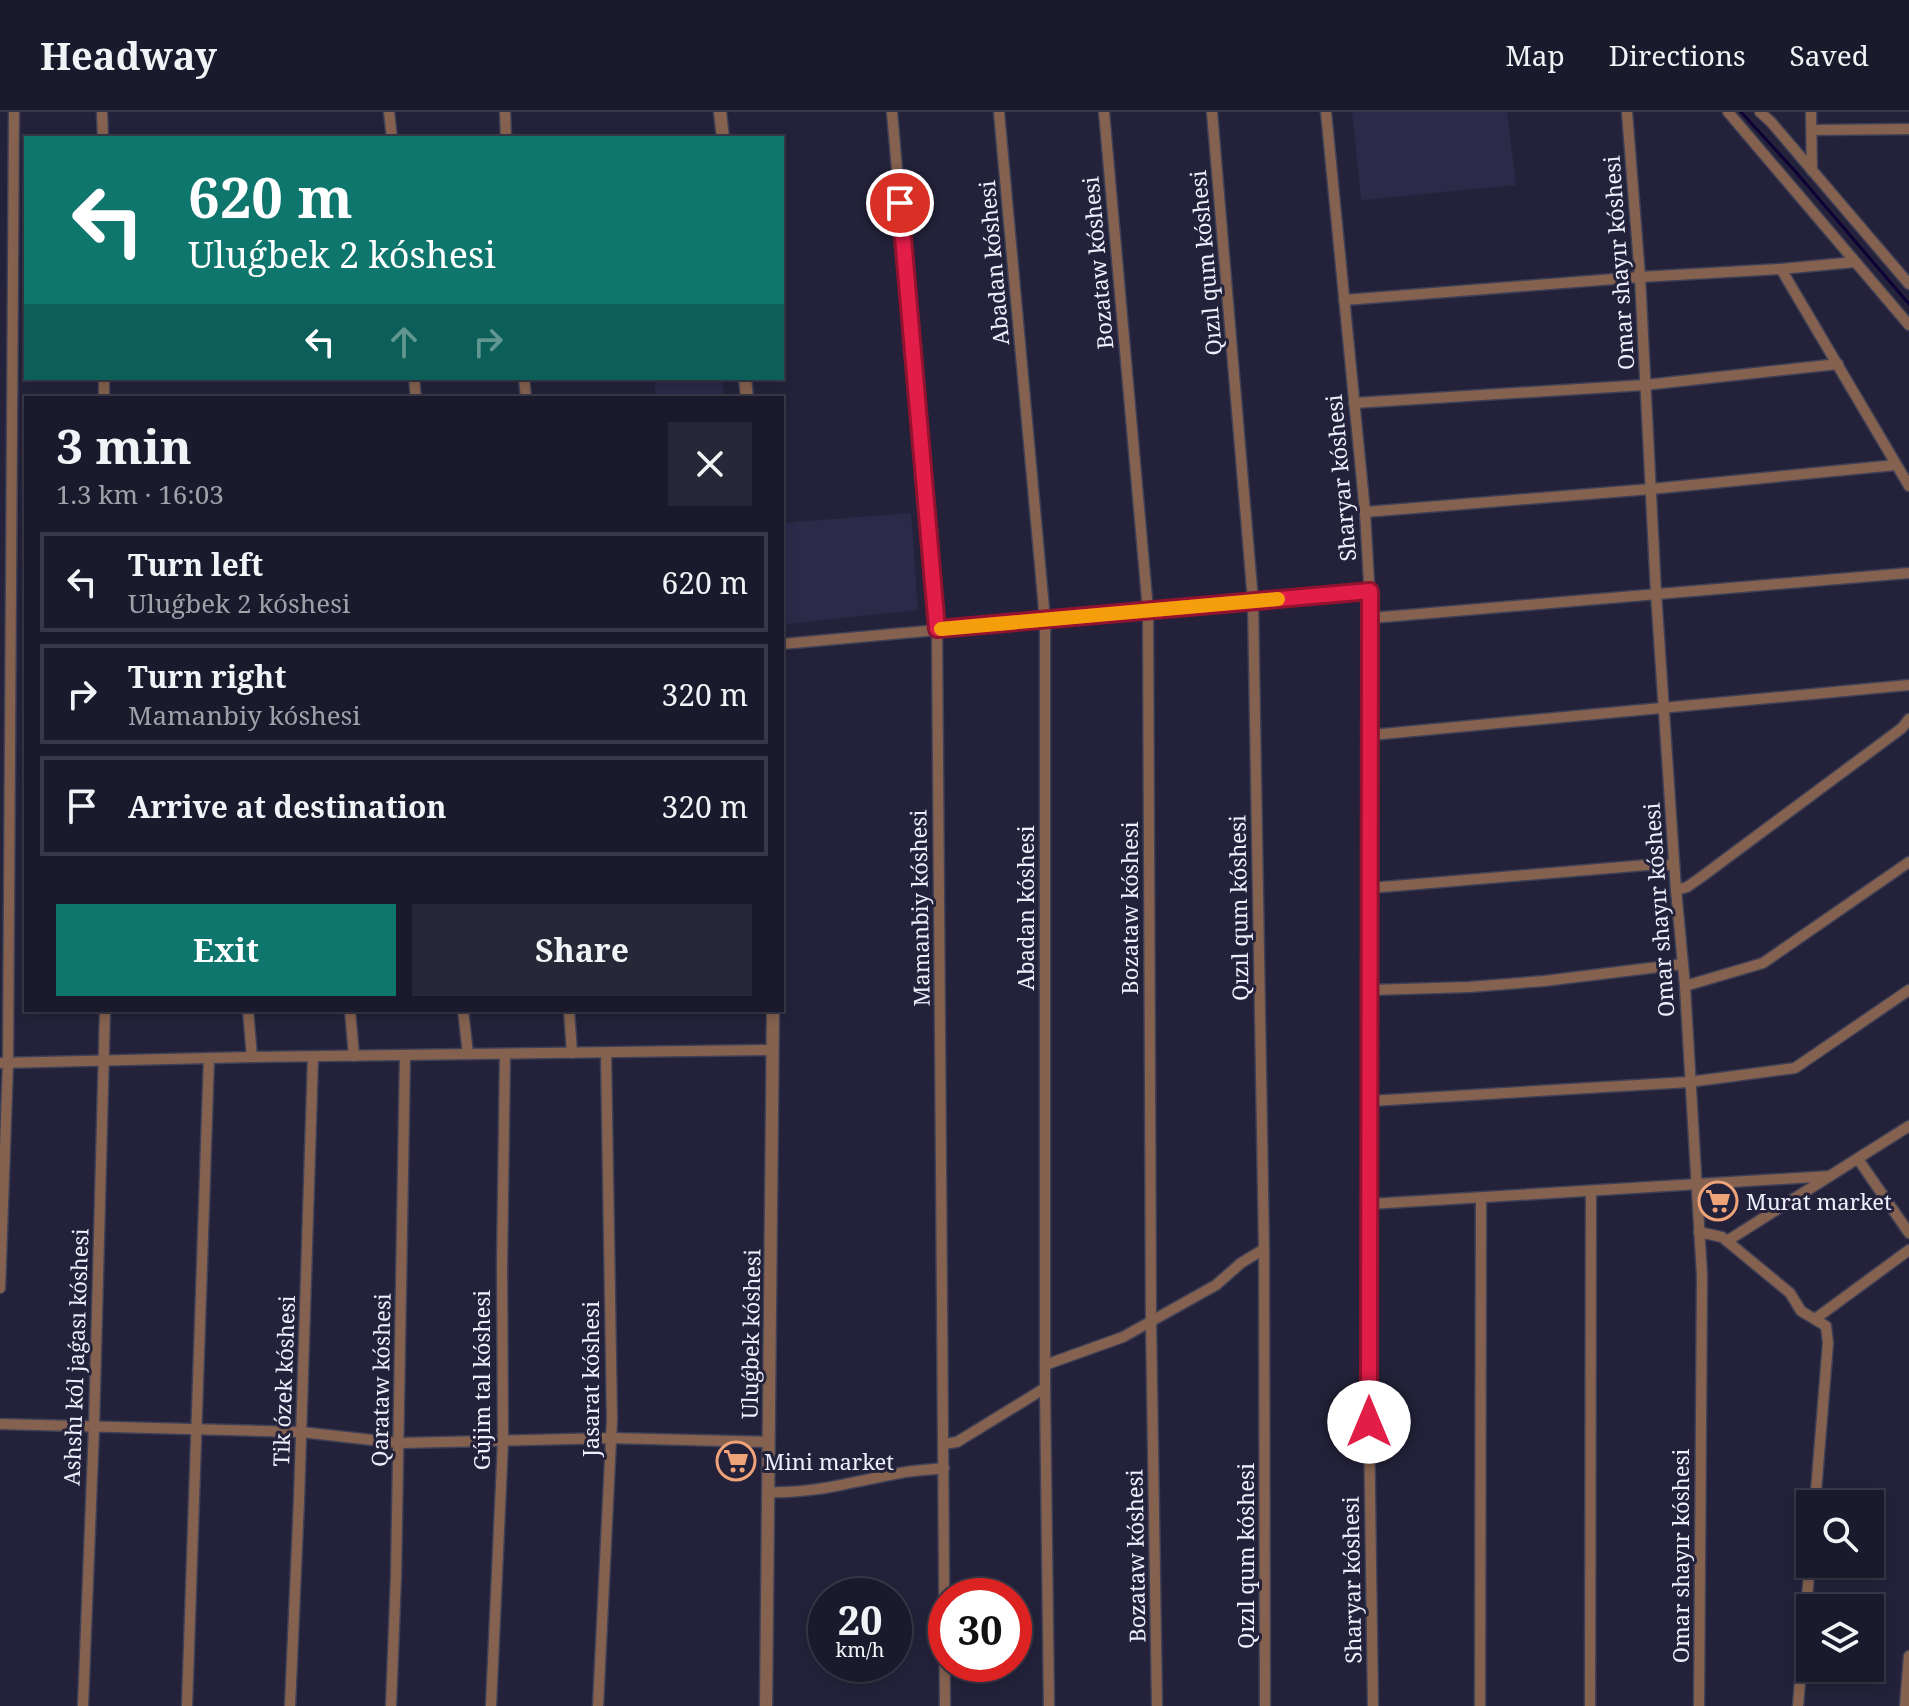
<!DOCTYPE html>
<meta charset="utf-8">
<style>
:root{--surface:#1a1a2c;--page:#272738;--text:#f1f3f6;--muted:#9fa1a9;--line:#383848;--accent:#0f766e}
body{margin:0;font-family:"Noto Serif",serif;background:var(--page);color:var(--text);height:100vh;display:flex;flex-direction:column;font-size:30px;white-space:nowrap}
*{box-sizing:border-box;margin:0}
p{font-size:26px;color:var(--muted)}
.icon{flex:none;width:44px;height:44px;fill:none;stroke:currentColor;stroke-width:2;stroke-linecap:round;stroke-linejoin:round}
.map{position:relative;flex:1;overflow:hidden}
.details{position:absolute;left:24px;top:284px;width:760px;height:616px;display:flex;flex-direction:column;background:var(--surface);border-radius:0px;box-shadow:0 4px 12px #0003,0 0 0 2px var(--line)}
.details>*{flex:none}
.banner{position:absolute;left:24px;top:24px;width:760px;height:244px;border-radius:0px;box-shadow:0 4px 12px #0003,0 0 0 2px var(--line);background:#0f766e;color:#fff;overflow:hidden}
.tools{position:absolute;left:1796px;top:1378px;display:grid;gap:16px}
.tools a{display:grid;place-items:center;width:88px;height:88px;border-radius:0px;background:var(--surface);box-shadow:0 4px 12px #0003,0 0 0 2px var(--line);font-size:40px}
.speed{position:absolute;left:808px;top:1466px;display:flex;gap:16px;font-size:40px;font-weight:700;text-align:center}
.speed>*{display:grid;place-content:center;width:104px;height:104px;border-radius:50%;background:var(--surface);box-shadow:0 4px 12px #0003,0 0 0 2px var(--line);line-height:1}
.speed small{font-size:20px;font-weight:400}
.speed .limit{border:12px solid #d22;background:#fff;color:#111}
.pin{position:absolute;display:grid;place-items:center;width:68px;height:68px;color:#fff;margin:-34px;border:4px solid #fff;border-radius:50%;box-shadow:0 2px 8px #0007}
.me{position:absolute;width:88px;margin:-44px;rotate:0deg;stroke-linejoin:round;filter:drop-shadow(0 0 6px #0008)}
.turn{display:flex;align-items:center;gap:28px;height:168px;padding:0 32px;font-size:36px}
.turn .icon{width:104px;height:104px;stroke-width:2.5}
.turn b{display:block;font-size:56px;line-height:68px}
.lanes{display:flex;align-items:center;height:76px;padding:0 32px;background:#0003;justify-content:center;gap:40px;direction:ltr}
.lanes .off{opacity:.35}
.round{display:grid;place-items:center;flex:none;width:84px;height:84px;border-radius:0px;background:var(--page)}
.overview{display:flex;align-items:center;justify-content:space-between;height:136px;padding:0 32px}
h1{font-size:48px;font-weight:700;line-height:60px}
.cta{display:flex;gap:16px;margin-top:auto;padding:16px 32px}
.cta a{flex:1;height:92px;border-radius:0px;background:var(--accent);color:#fff;font-size:32px;font-weight:700;line-height:92px;text-align:center}
.cta a+a{background:var(--page);color:var(--text)}
ul{padding:0;list-style:none}
li{display:flex;align-items:center;gap:24px;height:100px;margin:0 16px 12px;padding:0 16px;border:4px solid var(--line);border-radius:0px}
li div{flex:1}
li b{display:block;font-size:30px}
li em{font-style:normal}
header{display:flex;align-items:center;gap:48px;box-sizing:border-box;height:112px;padding:0 40px;background:var(--surface);border-bottom:2px solid var(--line)}
header strong{font-size:38px}
nav{display:flex;gap:44px;margin-inline-start:auto;font-size:28px}
.map>svg:first-child{display:block}
</style>
<header>
<strong>Headway</strong>
<nav><a>Map</a><a>Directions</a><a>Saved</a></nav>
</header>
<div class="map">
<svg width="1909" height="1594" viewBox="0 0 1909 1594">
<rect width="100%" height="100%" fill="#23223a"/>
<g fill="#2c2a49">
<path d="M1352,0H1507L1516,73L1361,88Z"/>
<path d="M654,266H722L724,286H656Z"/>
<path d="M911,401L918,498L786,512L782,465V411Z"/>
</g>
<g fill="none" stroke-linecap="round" stroke-linejoin="round">
<path stroke="#0e0034" stroke-width="3" d="M1741,0L1795,59L1909,192"/>
<g stroke="#3f3f55" stroke-width="13">
<g id="minor">
<path d="M102,0L103,26"/>
<path d="M389,0L392,26"/>
<path d="M505,0L506,26"/>
<path d="M892,0L937,517L945,1594"/>
<path d="M999,0L1045,508V1276L1049,1594"/>
<path d="M1104,0L1148,498L1151,1209L1157,1594"/>
<path d="M1212,0L1253,489L1264,1137L1265,1594"/>
<path d="M1326,0L1365,400L1371,506L1369,1310L1373,1594"/>
<path d="M1627,0L1640,165L1656,481L1676,778L1685,874L1702,1164L1699,1594"/>
<path d="M1728,0L1909,213"/>
<path d="M1760,0L1771,10L1909,172"/>
<path d="M1811,0L1812,59"/>
<path d="M1812,18L1909,17"/>
<path d="M1781,157L1909,374"/>
<path d="M1344,188L1640,165L1781,157L1855,150"/>
<path d="M104,266V286"/>
<path d="M414,266L416,286"/>
<path d="M524,266L526,286"/>
<path d="M1354,291L1645,273L1838,252"/>
<path d="M1365,400L1651,377L1896,353"/>
<path d="M1371,506L1909,461"/>
<path d="M782,532L1370,479"/>
<path d="M1371,623L1909,573"/>
<path d="M1370,776L1647,753H1674"/>
<path d="M1676,778L1687,775L1700,766L1902,616L1909,607"/>
<path d="M1685,874L1763,851L1909,750"/>
<path d="M1370,878L1469,875L1544,869L1683,852"/>
<path d="M248,898L252,945"/>
<path d="M350,898L354,944"/>
<path d="M463,898L468,942"/>
<path d="M569,898L572,941"/>
<path d="M0,951L252,945L773,938"/>
<path d="M1370,989L1689,970L1795,956L1909,878"/>
<path d="M1858,1047L1909,1121"/>
<path d="M1370,1092L1830,1064"/>
<path d="M1699,1120L1722,1125L1790,1181L1801,1199L1826,1214L1828,1231L1815,1392"/>
<path d="M1727,1129L1909,1014"/>
<path d="M0,1176L8,951L14,0"/>
<path d="M1815,1207L1909,1138"/>
<path d="M1045,1253L1123,1225L1216,1173L1241,1151L1264,1137"/>
<path d="M0,1312L301,1320L399,1331L611,1326L769,1330"/>
<path d="M944,1332L957,1330L1045,1276"/>
<path d="M768,1380C814,1382 855,1369 900,1361C915,1358 930,1358 944,1356"/>
<path d="M83,1594L94,1315L105,898"/>
<path d="M187,1594L209,946"/>
<path d="M290,1594L299,1388L313,945"/>
<path d="M391,1594L396,1464L405,943"/>
<path d="M491,1594L503,1329L502,1154L505,942"/>
<path d="M598,1594L612,1307L606,941"/>
<path d="M1480,1594L1481,1086"/>
<path d="M1590,1594L1591,1079"/>
<path d="M1798,1594L1810,1450"/>
<path d="M1905,1594L1909,1544"/>
</g>
</g>
<g stroke="#3f3f55" stroke-width="15">
<g id="tertiary">
<path d="M720,0L723,26"/>
<path d="M745,266L747,286"/>
<path d="M766,1594L773,898"/>
</g>
</g>
<use href="#minor" stroke="#85624f" stroke-width="10"/>
<use href="#tertiary" stroke="#85624f" stroke-width="12"/>
</g>
<g fill="none" stroke-linecap="round" stroke-linejoin="round">
<g stroke="#92132f" stroke-width="20">
<path id="route" d="M900,91L937,517L1370,479L1369,1310"/>
</g>
<use href="#route" stroke="#e11d48" stroke-width="14"/>
<path stroke="#f59e0b" stroke-width="14" d="M941,517L1278,487"/>
</g>
<defs>
<g id="supermarket-ring" transform="scale(2)"><circle r="9.5" fill="#23223a" stroke="#efa378" stroke-width="1.5"/><path d="M-6-5.5h2.5l.6 2H6L4.5 2H-2.5L-4.4-4H-6ZM-1.5 3.2a1.3 1.3 0 1 0 .1 0ZM3 3.2a1.3 1.3 0 1 0 .1 0Z" fill="#efa378"/></g>
</defs>
<g fill-rule="evenodd">
<use href="#supermarket-ring" x="1718" y="1089"/>
<use href="#supermarket-ring" x="736" y="1349"/>
</g>
<g text-anchor="middle" dominant-baseline="central" stroke-width="6" stroke-linejoin="round" paint-order="stroke">
<g font-size="22" fill="#eeeffc" stroke="#23223a">
<text transform="translate(993 151) rotate(-95)">Abadan kóshesi</text>
<text transform="translate(1097 151) rotate(-95)">Bozataw kóshesi</text>
<text transform="translate(1205 151) rotate(-95)">Qızıl qum kóshesi</text>
<text transform="translate(1618 151) rotate(-94)">Omar shayır kóshesi</text>
<text transform="translate(1340 366) rotate(-95)">Sharyar kóshesi</text>
<text transform="translate(919 796) rotate(-91)">Mamanbiy kóshesi</text>
<text transform="translate(1025 796) rotate(-90)">Abadan kóshesi</text>
<text transform="translate(1129 796) rotate(-90)">Bozataw kóshesi</text>
<text transform="translate(1238 796) rotate(-91)">Qızıl qum kóshesi</text>
<text transform="translate(1658 798) rotate(-94)">Omar shayır kóshesi</text>
<text transform="translate(750 1222) rotate(-89)">Uluǵbek kóshesi</text>
<text transform="translate(75 1245) rotate(-88)">Ashshı kól jaǵası kóshesi</text>
<text transform="translate(590 1267) rotate(-90)">Jasarat kóshesi</text>
<text transform="translate(380 1268) rotate(-89)">Qarataw kóshesi</text>
<text transform="translate(481 1268) rotate(-90)">Gújim tal kóshesi</text>
<text transform="translate(283 1269) rotate(-88)">Tik ózek kóshesi</text>
<text transform="translate(1135 1444) rotate(-91)">Bozataw kóshesi</text>
<text transform="translate(1245 1444) rotate(-90)">Qızıl qum kóshesi</text>
<text transform="translate(1680 1444) rotate(-90)">Omar shayır kóshesi</text>
<text transform="translate(1351 1468) rotate(-91)">Sharyar kóshesi</text>
</g>
<g font-size="22" fill="#eeeffc" stroke="#23223a" text-anchor="start">
<text x="1746" y="1089">Murat market</text>
<text x="764" y="1349">Mini market</text>
</g>
</g>
</svg>
<div class="tools">
<a><svg class="icon" aria-label="search" viewBox="0 0 24 24"><circle cx="10" cy="10" r="6"/><path d="M15 15l6 6"/></svg></a>
<a><svg class="icon" aria-label="layers" viewBox="0 0 24 24"><path d="M12 4l9 5-9 5-9-5zM3 14l9 5 9-5"/></svg></a>
</div>
<div class="speed"><div>20<small>km/h</small></div><div class="limit">30</div></div>
<div class="pin" style="left:900px;top:91px;background:#d93025"><svg class="icon" aria-label="arrive" viewBox="0 0 24 24"><path d="M6 21V4h12l-3 4 3 4H6"/></svg></div>
<svg class="me" style="left:1369px;top:1310px" viewBox="-20 -20 40 40"><circle r="19" fill="#fff"/><path d="M0-13L10 11 0 6-10 11z" fill="#e11d48"/></svg>
<div class="banner">
<div class="turn"><svg class="icon" aria-label="left" viewBox="0 0 24 24"><path d="M17 20v-9H6M10 6l-5 5 5 5"/></svg><div><b>620 m</b>Uluǵbek 2 kóshesi</div></div>
<div class="lanes"><svg class="icon" aria-label="left" viewBox="0 0 24 24"><path d="M17 20v-9H6M10 6l-5 5 5 5"/></svg><svg class="icon off" aria-label="ahead" viewBox="0 0 24 24"><path d="M12 20V5M6 11l6-6 6 6"/></svg><svg class="icon off" aria-label="right" viewBox="0 0 24 24"><path d="M7 20v-9h11M14 6l5 5-5 5"/></svg></div>
</div>
<section class="details">
<div class="overview"><div><h1>3 min</h1><p>1.3 km · 16:03</p></div><a class="round"><svg class="icon" aria-label="close" viewBox="0 0 24 24"><path d="M6 6l12 12M18 6L6 18"/></svg></a></div>
<ul>
<li><svg class="icon" aria-label="left" viewBox="0 0 24 24"><path d="M17 20v-9H6M10 6l-5 5 5 5"/></svg><div><b>Turn left</b><p>Uluǵbek 2 kóshesi</p></div><em>620 m</em></li>
<li><svg class="icon" aria-label="right" viewBox="0 0 24 24"><path d="M7 20v-9h11M14 6l5 5-5 5"/></svg><div><b>Turn right</b><p>Mamanbiy kóshesi</p></div><em>320 m</em></li>
<li><svg class="icon" aria-label="arrive" viewBox="0 0 24 24"><path d="M6 21V4h12l-3 4 3 4H6"/></svg><div><b>Arrive at destination</b></div><em>320 m</em></li>
</ul>
<div class="cta"><a>Exit</a><a>Share</a></div>
</section>
</div>
